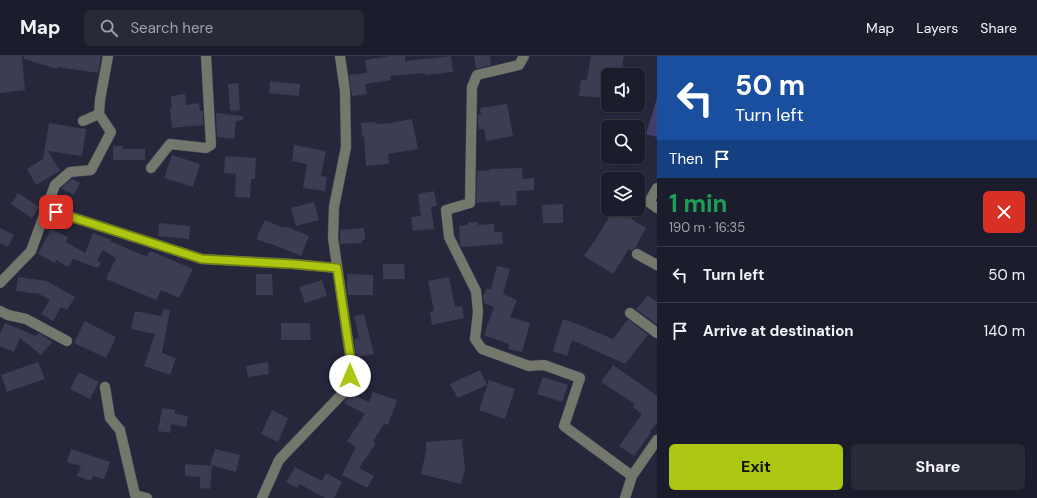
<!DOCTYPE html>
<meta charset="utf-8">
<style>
:root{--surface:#1c1d2c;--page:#292a38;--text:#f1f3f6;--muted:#a0a2a9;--line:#3a3b48;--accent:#acc612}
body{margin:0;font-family:"DM Sans",sans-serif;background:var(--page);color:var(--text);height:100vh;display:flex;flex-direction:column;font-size:15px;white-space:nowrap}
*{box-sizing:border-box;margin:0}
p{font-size:13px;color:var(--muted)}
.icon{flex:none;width:22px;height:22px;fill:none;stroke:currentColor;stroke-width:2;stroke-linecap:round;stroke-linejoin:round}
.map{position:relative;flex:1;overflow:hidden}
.side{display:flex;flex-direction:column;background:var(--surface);width:380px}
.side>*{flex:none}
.top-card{background:#1a4fa0;color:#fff;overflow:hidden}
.buttons{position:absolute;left:601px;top:12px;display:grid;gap:8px}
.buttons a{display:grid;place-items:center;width:44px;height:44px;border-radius:6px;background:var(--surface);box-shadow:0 1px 3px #0004,0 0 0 1px var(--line);font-size:20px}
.pin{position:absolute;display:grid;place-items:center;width:34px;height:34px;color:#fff;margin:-17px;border-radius:8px;box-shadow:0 2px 6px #0006}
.me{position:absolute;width:44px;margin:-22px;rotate:0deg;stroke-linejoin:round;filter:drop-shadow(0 0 3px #0008)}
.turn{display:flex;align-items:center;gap:14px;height:84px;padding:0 12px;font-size:18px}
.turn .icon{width:52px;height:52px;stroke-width:2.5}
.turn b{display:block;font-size:28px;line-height:34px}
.then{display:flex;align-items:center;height:38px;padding:0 12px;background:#0003;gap:8px;font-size:15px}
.round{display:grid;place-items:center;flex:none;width:42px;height:42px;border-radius:6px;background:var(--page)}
.headline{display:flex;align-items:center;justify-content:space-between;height:68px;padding:0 12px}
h1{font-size:24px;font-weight:700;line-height:30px;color:#1e9e55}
.cta{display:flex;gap:8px;margin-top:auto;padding:8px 12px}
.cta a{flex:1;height:46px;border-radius:6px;background:var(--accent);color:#111;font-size:16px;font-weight:700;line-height:46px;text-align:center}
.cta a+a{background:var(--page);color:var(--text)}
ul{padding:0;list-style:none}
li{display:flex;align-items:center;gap:12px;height:56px;padding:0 12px;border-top:1px solid var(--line)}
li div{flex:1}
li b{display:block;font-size:15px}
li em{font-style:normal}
header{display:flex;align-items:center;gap:24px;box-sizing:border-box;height:56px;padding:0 20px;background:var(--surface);border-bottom:1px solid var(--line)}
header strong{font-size:19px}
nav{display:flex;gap:22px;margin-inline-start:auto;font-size:14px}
.search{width:280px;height:36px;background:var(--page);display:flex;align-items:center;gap:10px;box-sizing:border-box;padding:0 14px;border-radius:6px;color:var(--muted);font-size:15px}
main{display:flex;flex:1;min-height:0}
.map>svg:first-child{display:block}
</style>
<header>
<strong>Map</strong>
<div class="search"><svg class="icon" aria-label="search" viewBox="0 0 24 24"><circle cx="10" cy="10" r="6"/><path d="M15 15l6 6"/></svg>Search here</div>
<nav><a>Map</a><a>Layers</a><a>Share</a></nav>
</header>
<main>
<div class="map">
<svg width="657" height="442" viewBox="0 0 657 442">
<rect width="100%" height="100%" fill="#26273b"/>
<path fill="#41406d" d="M657,42V81L646,78Z"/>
<g fill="#3c3c52">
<path d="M0,0H22L25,34L0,37Z"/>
<path d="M24,0H101L98,17L58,11L57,13L24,3Z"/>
<path d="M390,0H405V5L451,0L453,16L425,19V17L390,20L391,24L365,28L367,38L352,40L349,19L367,17L365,4Z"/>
<path d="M474,0H490L491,9L476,13Z"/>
<path d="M591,0H624L621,19H608V42L579,40L581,24H587Z"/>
<path d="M270,25L300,28L299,40L269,37Z"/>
<path d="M238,27L240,54L230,55L228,28Z"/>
<path d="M185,38L186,49L199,47L200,55H203V69L172,72L170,51H172L171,40Z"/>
<path d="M507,48L513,80L486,85L484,73L479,74L478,66V59L481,58L480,52Z"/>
<path d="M216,57L243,60V64L236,65L234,83L217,81Z"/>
<path d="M412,63L418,93L388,98L389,108L366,110L364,80L362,81L361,67L376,66V68L391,67Z"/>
<path d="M49,67L86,73L82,100L48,95L60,115L36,129L27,113L43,103Z"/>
<path d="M294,89L326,95L321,120L327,121L325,135L303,132L307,108L292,105Z"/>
<path d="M113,90H123V93H145V104H113Z"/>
<path d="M172,99L200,108L193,131L164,122Z"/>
<path d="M225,100L256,102L255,123H251L250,142L235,141L236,118L224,117Z"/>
<path d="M522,112L523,123L534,122V134L516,135L517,149L500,150V145L476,147L477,115L490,114V113Z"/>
<path d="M72,123L80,127L74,139L62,133L64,129Z"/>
<path d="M434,135L437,150L431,151L434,173L413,175L411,161L421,160L418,138Z"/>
<path d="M18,137L39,151L32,162L11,148Z"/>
<path d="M314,146L319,164L296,170L291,152Z"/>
<path d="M563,148V167H543L542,149Z"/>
<path d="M614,153H637L631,163L646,172L635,192L631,195L629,193L613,218L584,200L597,181Z"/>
<path d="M265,164L284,172L285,170L309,180L301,200L269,187V188L256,183Z"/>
<path d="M468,166H478V169L494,168V176H502L503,188L461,191L460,188L459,170L468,169Z"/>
<path d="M159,167L190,170L189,183L158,180Z"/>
<path d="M0,172L14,179L8,191L0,187Z"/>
<path d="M364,172L365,184H362V187L340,188V174Z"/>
<path d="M51,173L68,181L66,186L85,197L93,177L111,184L110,185L147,201L149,196H153L193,213L179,242L161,234L156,244L106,223L116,202L103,194L97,204L101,207L98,212L73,203L68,211L56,204L55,207L38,198Z"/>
<path d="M383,208H404L405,223H383Z"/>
<path d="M497,210L510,213L503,238L517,244L510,261L530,267L522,296L508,293L509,288L484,279L494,251L484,247L483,241L487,232L491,234Z"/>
<path d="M256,218H272L273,239H256Z"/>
<path d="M347,218L373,219V239H348L347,231Z"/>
<path d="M18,221L47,225L75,241L67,254L61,251L53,265L41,258L50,244L39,238L16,235Z"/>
<path d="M449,221L455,251L462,250L464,262L432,269L430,256L434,255L428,225Z"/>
<path d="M322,224L327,240L305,247L299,231Z"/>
<path d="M648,239L657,246V267L656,268L636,253Z"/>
<path d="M164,253L170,254L162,297L176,302L170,319L144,310L155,278L131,273L135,255L161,260Z"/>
<path d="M364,258L374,298L356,301L354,283L359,282L354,260Z"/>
<path d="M563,263L580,269L613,283L628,263L648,279L625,308L572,284L567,300L553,295Z"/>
<path d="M85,265L116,281L106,302L74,287Z"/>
<path d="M5,267L36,280L39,277L52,286L41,299L20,282L14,296L0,290V278Z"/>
<path d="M281,267H310L311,284H281Z"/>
<path d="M38,306L45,323L7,336L1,319Z"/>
<path d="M268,306L269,318L248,321L246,310Z"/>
<path d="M613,309L645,331L657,340V367L650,375L651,376L634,400L619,390L642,358L633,351L635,348L601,326Z"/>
<path d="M480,314L487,329L458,342L450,328Z"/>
<path d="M79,316L99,326L90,343L70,333Z"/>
<path d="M543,321L568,329L562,346L537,338Z"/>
<path d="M489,324L515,333L505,363L479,354Z"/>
<path d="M373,336L397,344L388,369L384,368L373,385L376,387L359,412L374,420L367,432L342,419L356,391L347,385L365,358L344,347L350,337L369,346Z"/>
<path d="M162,352L175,354V358L188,360L186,371L171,368L170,377L158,375Z"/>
<path d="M272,354L288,362L278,386L261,378Z"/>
<path d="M462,383L465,414L461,428L421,418L426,395V386Z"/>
<path d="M71,393L110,406L104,423L93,420L91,425L77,420L81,410L67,406Z"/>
<path d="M215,393L240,399L236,416L210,409Z"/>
<path d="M185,408L212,410L210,433L200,432V421L185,420Z"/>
<path d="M295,411L322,425L326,417L342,426L334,442H325L299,428L297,432L286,426Z"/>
</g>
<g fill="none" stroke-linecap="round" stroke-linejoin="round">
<g stroke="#434457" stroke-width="11">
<g id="minor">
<path d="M524,0L519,9L477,19L472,31L470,147L446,154L449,181L476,235L478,256L475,283L482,293L529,310L544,309L580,322L564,370L632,420"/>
<path d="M83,65L99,58"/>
<path d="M151,112L170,88L206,92L211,89L206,0"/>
<path d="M657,132L649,146L657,152"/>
<path d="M56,156L202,203L293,208L337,212"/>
<path d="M637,198L657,209"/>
<path d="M0,227L31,195L55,129L70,116L91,114L111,76L99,58L100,44L108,0"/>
<path d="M0,255L8,259L26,263L67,285"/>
<path d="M630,257L657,277"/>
<path d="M105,331L110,362L120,374L135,439L147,442"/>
<path d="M262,442L279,404L343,337L350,320V299L333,182L334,151L346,91L345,35L340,0"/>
<path d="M625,442L632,420L657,384"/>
</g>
</g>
<use href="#minor" stroke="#74776c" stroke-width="10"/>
</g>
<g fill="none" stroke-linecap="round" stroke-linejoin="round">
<g stroke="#70810c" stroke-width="10">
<path id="route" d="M56,156L202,203L292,208L337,212L350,299V320"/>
</g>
<use href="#route" stroke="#acc612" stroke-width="7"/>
</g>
</svg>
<div class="buttons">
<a><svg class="icon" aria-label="sound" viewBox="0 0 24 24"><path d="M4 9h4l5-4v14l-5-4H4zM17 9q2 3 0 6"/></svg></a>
<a><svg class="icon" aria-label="search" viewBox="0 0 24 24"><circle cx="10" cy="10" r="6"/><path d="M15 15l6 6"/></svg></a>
<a><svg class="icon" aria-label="layers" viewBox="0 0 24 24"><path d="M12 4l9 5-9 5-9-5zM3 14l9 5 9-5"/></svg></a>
</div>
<div class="pin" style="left:56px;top:156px;background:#d93025"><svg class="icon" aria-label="arrive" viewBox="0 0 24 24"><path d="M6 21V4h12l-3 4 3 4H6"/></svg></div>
<svg class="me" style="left:350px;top:320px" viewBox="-20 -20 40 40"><circle r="19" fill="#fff"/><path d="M0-13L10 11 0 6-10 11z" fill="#acc612"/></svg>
</div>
<section class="side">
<div class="top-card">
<div class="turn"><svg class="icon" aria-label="left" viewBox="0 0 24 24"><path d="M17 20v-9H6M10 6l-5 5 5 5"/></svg><div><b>50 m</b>Turn left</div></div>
<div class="then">Then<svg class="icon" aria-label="arrive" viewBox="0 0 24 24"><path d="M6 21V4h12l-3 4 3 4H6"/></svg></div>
</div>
<div class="headline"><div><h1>1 min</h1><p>190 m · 16:35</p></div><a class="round" style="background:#d93025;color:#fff"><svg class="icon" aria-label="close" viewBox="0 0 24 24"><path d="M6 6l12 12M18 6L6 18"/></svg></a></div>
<ul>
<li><svg class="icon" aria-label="left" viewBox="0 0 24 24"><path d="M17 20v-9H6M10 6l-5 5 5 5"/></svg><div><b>Turn left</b></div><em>50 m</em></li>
<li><svg class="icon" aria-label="arrive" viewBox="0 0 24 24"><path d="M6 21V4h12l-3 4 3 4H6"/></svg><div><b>Arrive at destination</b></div><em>140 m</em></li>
</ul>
<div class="cta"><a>Exit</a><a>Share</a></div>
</section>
</main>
